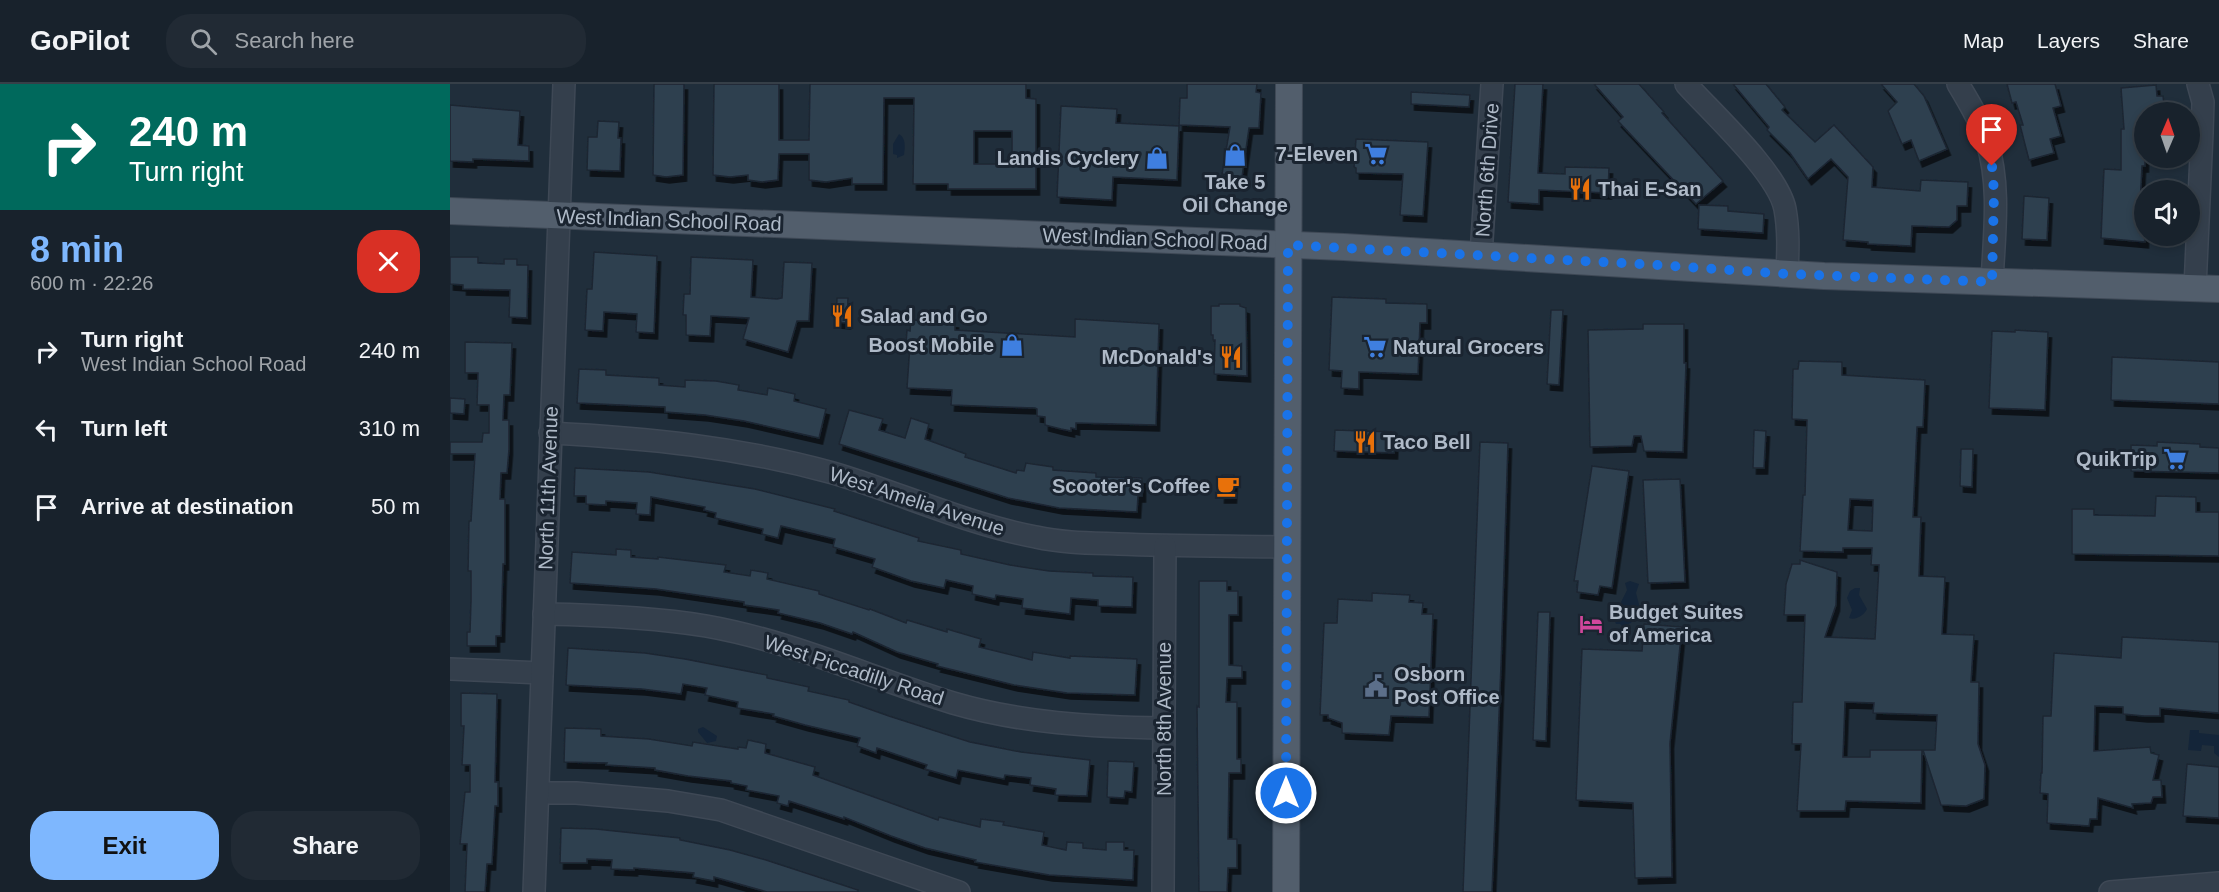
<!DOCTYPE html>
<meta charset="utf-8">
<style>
:root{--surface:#18222c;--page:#212a34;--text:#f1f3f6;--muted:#9fa4a9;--line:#363f48;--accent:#7eb7fe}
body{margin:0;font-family:Arial,sans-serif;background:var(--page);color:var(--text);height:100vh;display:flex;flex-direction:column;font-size:22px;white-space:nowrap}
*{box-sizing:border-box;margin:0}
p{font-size:20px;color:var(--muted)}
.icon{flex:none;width:33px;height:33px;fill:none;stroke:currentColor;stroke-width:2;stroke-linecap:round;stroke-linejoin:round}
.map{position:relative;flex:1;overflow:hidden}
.panel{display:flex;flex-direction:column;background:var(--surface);width:450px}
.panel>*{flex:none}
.banner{background:#00695c;color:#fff;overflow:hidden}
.needle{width:39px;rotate:2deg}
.controls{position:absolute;left:1684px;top:18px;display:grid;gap:12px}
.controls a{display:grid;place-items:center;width:66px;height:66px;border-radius:50%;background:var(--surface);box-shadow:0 3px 9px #0003,0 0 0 2px var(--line);font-size:30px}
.pin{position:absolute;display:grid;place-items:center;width:51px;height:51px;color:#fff;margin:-62px -26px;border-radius:50% 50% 50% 0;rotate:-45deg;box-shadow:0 0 6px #0007}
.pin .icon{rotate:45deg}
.me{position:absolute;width:66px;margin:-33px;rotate:0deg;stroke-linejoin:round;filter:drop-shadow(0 0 4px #0008)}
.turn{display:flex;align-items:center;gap:21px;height:126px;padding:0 30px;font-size:27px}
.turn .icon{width:78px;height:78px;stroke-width:2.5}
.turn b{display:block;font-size:42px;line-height:51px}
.round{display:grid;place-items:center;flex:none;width:63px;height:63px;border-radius:24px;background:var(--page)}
.overview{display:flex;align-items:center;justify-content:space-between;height:102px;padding:0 30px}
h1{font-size:36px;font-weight:600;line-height:45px;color:var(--accent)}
.action{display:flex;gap:12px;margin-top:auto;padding:12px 30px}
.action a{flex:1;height:69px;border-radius:24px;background:var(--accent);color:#111;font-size:24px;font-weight:600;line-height:69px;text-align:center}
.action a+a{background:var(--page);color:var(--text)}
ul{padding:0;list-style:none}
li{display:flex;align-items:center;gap:18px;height:78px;padding:0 30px}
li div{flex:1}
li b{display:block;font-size:22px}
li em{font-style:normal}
header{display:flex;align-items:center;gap:36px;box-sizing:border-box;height:84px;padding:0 30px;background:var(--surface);border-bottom:2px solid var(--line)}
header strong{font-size:28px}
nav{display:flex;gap:33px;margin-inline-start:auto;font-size:21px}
.search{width:420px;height:54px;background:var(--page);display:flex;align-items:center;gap:15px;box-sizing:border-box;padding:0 21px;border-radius:24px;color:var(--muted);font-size:22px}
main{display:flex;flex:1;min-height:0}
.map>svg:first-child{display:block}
</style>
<header>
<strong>GoPilot</strong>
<div class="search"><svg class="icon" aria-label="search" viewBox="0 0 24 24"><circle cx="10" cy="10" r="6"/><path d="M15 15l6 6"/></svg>Search here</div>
<nav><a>Map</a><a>Layers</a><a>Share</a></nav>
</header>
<main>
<section class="panel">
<div class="banner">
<div class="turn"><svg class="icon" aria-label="right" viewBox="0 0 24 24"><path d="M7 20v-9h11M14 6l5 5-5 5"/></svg><div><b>240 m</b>Turn right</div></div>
</div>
<div class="overview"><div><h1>8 min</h1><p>600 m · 22:26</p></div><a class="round" style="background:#d93025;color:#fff"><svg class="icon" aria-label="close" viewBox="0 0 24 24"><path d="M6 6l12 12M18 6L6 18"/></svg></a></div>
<ul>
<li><svg class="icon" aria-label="right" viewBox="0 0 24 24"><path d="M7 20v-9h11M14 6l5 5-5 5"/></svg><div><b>Turn right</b><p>West Indian School Road</p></div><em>240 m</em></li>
<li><svg class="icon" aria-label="left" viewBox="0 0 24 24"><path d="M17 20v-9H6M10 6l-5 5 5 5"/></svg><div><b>Turn left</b></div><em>310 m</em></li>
<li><svg class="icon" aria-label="arrive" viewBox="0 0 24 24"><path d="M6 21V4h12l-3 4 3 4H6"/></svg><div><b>Arrive at destination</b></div><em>50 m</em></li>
</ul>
<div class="action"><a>Exit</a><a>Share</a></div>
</section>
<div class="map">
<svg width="1769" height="808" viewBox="0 0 1769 808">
<defs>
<filter id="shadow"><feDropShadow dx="3.5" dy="6" stdDeviation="0" flood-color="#0009"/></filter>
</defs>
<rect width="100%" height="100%" fill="#202e3b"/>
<g fill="#142539">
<path d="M449,50C456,54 455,63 454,71L447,74V71L443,70V60Z"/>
<path d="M1180,497L1189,500L1186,509L1190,524L1181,539L1172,542L1170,540H1166L1164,535L1171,530L1173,522L1171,518L1177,506L1175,499Z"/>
<path d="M1405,504H1410L1409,511L1417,525C1415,530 1406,537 1399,534L1402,526L1397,514L1400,507Z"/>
<path d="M253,643L267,652L266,657L257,659L248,648V645Z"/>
<path d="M1740,646H1749V649L1769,651V673L1764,669V662L1752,661L1751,667L1738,666Z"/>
</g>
<g fill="#2f3f50" stroke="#1c2632" stroke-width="1.5" fill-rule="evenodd" filter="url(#shadow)">
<path d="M204,0H234L233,91L216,93L203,91Z"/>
<path d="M264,0H329V56H359L360,0H576V14L586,15V105H498V100H463L464,14H434L433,100H402V94L376,98L359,96V70H329L328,96L312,98L298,96V91L280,93L263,91ZM524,47H562V80H524Z"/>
<path d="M737,0H807L806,8L811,9L809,44H799L792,93L772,90L780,43L729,41L730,14H737Z"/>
<path d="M1065,0H1093L1088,89L1115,90V83L1159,84L1158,109L1089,106V120L1058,118Z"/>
<path d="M1144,0H1189L1214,28L1212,29L1273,97L1246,120L1168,37L1173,33Z"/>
<path d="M1283,0H1316L1335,23L1332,26L1365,58L1384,41L1423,83L1422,103L1470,107L1471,96L1518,98L1517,122H1507V136L1499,143L1462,142L1461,162L1418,160V158L1393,156L1398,93L1381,75L1358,95L1340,69L1317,46L1319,43Z"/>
<path d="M1431,0H1464L1474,12L1497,65L1469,77L1461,56L1452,60L1438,27L1447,18Z"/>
<path d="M1557,0H1605L1611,22L1603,24L1611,52L1600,55L1604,69L1579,76L1570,41H1573L1566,18L1562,19Z"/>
<path d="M1706,1L1707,12H1713L1715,28H1695V82H1692L1690,122H1695V158L1651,154L1654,85L1671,86V45H1674L1671,4Z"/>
<path d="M961,8L1020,11L1019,23L961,20Z"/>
<path d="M0,21L70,27L68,61L79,62V77L23,75V78L0,77Z"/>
<path d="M611,22L667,25L666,39L729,42L727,96L663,93L662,116L607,113Z"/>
<path d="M148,37L169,38L168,54H171L170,87L137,86L138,53H147Z"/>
<path d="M906,55L978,58L973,132L950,131L953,90L906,89V84L904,83Z"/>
<path d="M1574,112L1599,114L1597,156L1572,155Z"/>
<path d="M1249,121L1278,122V127L1314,130L1313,149L1248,145Z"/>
<path d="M144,168L207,172L204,249L186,248L187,230L154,228L153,247L135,246L137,205H142Z"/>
<path d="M0,173H28V179L54,180V175H67V181H78L77,234L59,233L60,206L13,205V201L0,200Z"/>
<path d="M241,173L303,176L301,213L327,215L332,214L334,178L362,179L359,237H347L338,268L293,255L299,234L261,232L260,252L236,251V231H233L234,210H240Z"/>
<path d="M882,213L936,215V219L977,220V239H970L968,290L909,288V305L891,304L892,287L879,286Z"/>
<path d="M387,214H398L397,239L386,238Z"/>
<path d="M769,220H790V222L796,224L797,292L764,290L765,256H763V251H761V222H769Z"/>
<path d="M1101,226H1113L1109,301L1097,300Z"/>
<path d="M625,235L709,240L706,341L626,339V345L621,344V347L611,345L595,341V333L587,332V325L585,324L501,321L502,306L457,304L460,260H456L457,246L460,247L461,236L505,238V246L625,253Z"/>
<path d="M1193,240H1234V279H1236L1233,368L1194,367L1191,352H1184L1182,362L1140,363L1138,246L1193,245Z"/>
<path d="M1565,246L1598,248L1595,326L1539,324L1542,247L1565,248Z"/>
<path d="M15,258L62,259L60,311H54L53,336H59V365L57,389H51L50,415H55V480H53L51,552H46V562H17V548H20L21,517V487H18L19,437H21L25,370H0V358H32L33,349H39V321H27L28,289H15Z"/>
<path d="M1662,273L1769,278V320L1661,316Z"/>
<path d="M1349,277L1392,278V291L1475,296L1473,343H1467L1463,433H1471L1469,492L1495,493L1492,550L1524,551L1521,598H1529L1528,660L1535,681L1534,715L1516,722L1491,721L1473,666H1485L1487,631L1423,629L1424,619L1395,618L1393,673H1420V666H1472L1471,719L1396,717L1395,727H1347L1351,660H1342L1343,618H1352L1355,531H1334L1336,500L1342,480H1350V476L1387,488L1386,521L1375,553L1425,555L1429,481H1421L1422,464H1393V468L1350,467L1353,411H1355L1357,336L1342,335L1343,285H1348ZM1400,415L1423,416L1422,447L1398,446Z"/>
<path d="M129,285L156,286V291L209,294V301L235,303V296L266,297L289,301L288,306L317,311L318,304L345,310L344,317L376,325L369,354L294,337L255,331L215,328V323L127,319Z"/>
<path d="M0,314L15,315L14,330L0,329Z"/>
<path d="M399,326L433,335L429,346L455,354L461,334L479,340L475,355L516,370L515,373L566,389L567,386L574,387L576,379L603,383V386L646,389V393L692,394V412H688L687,428L609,424L558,414L389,360Z"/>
<path d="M885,346L945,348L944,369L884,367Z"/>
<path d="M1304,346L1316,347L1314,384H1303Z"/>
<path d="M1030,358L1058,359L1051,581L1042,808H1013Z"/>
<path d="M1707,358L1750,360V363L1769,364V389L1681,387V361L1707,362Z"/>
<path d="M1511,365H1523L1522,403L1510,402Z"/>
<path d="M1142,382L1179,387L1162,504L1150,502L1148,511L1127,508L1128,497H1124Z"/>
<path d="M125,384L199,388L305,405L385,425L384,427L469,454L468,457L511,466V470L560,481L599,487L643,489V492L683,493L682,523L648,522V516L621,514L620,530L572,524L573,515L546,511L545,515L522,510L523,502L496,496L494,504L461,497L422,483L425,475L383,463L385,455L331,442L328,454L312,450L313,445L265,434L266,429L254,426L255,423L201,413L200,431L186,430L187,419L156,417V421L136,420V412H124Z"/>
<path d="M772,391H784L783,413H771Z"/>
<path d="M1230,395L1235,498L1198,499L1193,396Z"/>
<path d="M1706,412L1746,413V428H1769V472L1622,470V425H1644V431L1705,432Z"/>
<path d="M166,465L181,466V473L208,475V473L276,481L274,488L300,492L301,486L318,489L317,495L369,507V510L419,526L420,525L456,539L457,536L497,548V545L531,555L529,563L582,576L583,568L620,574V572L687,575L685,611L617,609L564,601L487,582L488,580L447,568L403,548L402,550L370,539L328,529L329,526L294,521V518L206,505L120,499L122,468L166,471Z"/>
<path d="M749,497H777V507H788V531H779V581L792,582V594H777L776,618H787V675H791V689H779L778,755H787V784H778L777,808H749L747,622L749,623Z"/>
<path d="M922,509L960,511L959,518L973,519L972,530H983L979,633L941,632L939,651L892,649V639L878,634V631H870L874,539H887L888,515L922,517Z"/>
<path d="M1088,528H1100L1096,657L1083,656Z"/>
<path d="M1194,540L1232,543L1220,659L1222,793L1185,794L1183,719L1126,716L1132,565L1192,567Z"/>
<path d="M1672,553L1769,558V629L1710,624V632H1694L1673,630V623L1645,622L1644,667L1700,663L1701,669L1709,671L1703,696H1711L1712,713H1703L1701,719L1682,720L1683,724L1648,714L1647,735H1640L1639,742L1597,739L1598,710L1590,709L1591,689H1592L1593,632H1601L1604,569L1671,574Z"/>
<path d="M118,564L195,569L235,575L317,591V594L359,603L358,607L399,616V618L439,632L520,658L571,668L640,676L637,712L605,711L606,705L580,701L581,694L555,691L554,695L508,686L506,694L475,685L477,681L427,664L426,669L407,662L410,654L355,641L323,632L324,630L287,624L288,618L255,611L257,604L233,600L231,610L192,605L116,601Z"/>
<path d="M11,609L47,610L45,698H48V722H45L42,780H37L35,808H15L17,760H10L15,708H20V681H12L14,642H11Z"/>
<path d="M115,644L151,645V652L199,655L242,662L243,658L288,665V663L296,664L298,656L316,660L315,669L365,683L363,691L488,736L489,733L530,743L531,735L554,738L553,741L594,748L592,761L616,766L617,758L633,759V764L656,766V758H674V766H684L683,796L599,791L525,778L526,776L475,764L441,752L394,733V735L339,717L338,722L327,719L329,712L296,706L297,702L281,699V697L238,692L205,686V684L156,681L157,679L114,678Z"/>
<path d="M658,677L684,678L682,708L675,707L674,714L657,713Z"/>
<path d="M1737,680L1769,683V734L1733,732Z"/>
<path d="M111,744L146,745L230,754V756L280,766L316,776L408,806V808H317L264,793V797L243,793L244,789L184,784V786L161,785L162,776L137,775V779H110Z"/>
</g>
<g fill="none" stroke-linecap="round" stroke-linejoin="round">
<g stroke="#3e4855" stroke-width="24">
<g id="minor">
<path d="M1236,0C1262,29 1328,89 1335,125C1339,147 1338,168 1337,190"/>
<path d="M1508,0C1519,18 1531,38 1537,58C1551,102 1544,153 1542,198"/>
<path d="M1031,171L1042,0"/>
<path d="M1745,204L1752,49L1753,18L1748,0"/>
<path d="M100,349C196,354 289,363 383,389C451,409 516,440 586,453C613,459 641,459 668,460C724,462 780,462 836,463"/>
<path d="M94,530C147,531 203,533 256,542C342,557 421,594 503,619C571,639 643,643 714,644"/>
<path d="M0,585L92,589"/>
<path d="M88,709H126L218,717L271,726L509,808"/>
<path d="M84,808L114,0"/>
<path d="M713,808L715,462"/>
<path d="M1660,808L1769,799"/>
</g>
</g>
<g stroke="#3e4855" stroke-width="28">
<g id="major">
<path d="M0,127L894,163L1374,192L1769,205"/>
<path d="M836,808L839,0"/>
</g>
</g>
<use href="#minor" stroke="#343f4c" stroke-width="21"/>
<use href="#major" stroke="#525e6c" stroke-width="26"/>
</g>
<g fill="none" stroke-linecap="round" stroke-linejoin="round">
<path stroke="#1a73e8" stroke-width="10" stroke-dasharray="0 18" d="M836,709L838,161L1207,181L1337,190L1542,198L1544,108L1542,82"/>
</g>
<defs>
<g id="supermarket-bare" transform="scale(1.8)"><path d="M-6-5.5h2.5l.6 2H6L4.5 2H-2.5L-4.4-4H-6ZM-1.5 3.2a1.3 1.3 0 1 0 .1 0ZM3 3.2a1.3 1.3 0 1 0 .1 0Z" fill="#3f7fe0" stroke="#1a2430" stroke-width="2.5" paint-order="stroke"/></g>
<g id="shop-bare" transform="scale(1.8)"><path d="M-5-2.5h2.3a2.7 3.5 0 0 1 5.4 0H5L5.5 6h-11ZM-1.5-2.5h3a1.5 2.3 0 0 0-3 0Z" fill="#3f7fe0" stroke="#1a2430" stroke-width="2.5" paint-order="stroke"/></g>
<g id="restaurant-bare" transform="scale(1.8)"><path d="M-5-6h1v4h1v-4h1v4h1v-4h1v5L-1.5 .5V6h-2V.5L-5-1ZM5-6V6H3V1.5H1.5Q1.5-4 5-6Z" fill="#e8710a" stroke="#1a2430" stroke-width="2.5" paint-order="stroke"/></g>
<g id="cafe-bare" transform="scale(1.8)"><path d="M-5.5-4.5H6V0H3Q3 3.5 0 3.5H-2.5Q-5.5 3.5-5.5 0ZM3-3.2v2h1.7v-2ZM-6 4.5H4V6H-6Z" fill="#e8710a" stroke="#1a2430" stroke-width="2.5" paint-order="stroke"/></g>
<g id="hotel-bare" transform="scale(1.8)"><path d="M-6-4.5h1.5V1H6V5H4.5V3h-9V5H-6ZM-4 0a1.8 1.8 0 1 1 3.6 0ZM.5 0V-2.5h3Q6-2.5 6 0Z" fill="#d1479c" stroke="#1a2430" stroke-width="2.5" paint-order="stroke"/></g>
<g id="civic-bare" transform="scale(1.8)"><path d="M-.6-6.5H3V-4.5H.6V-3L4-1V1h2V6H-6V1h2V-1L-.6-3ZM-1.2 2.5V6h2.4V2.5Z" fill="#5c6f8a" stroke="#1a2430" stroke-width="2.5" paint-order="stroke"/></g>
</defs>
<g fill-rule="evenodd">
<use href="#supermarket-bare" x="926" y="70"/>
<use href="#shop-bare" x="785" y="71"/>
<use href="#shop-bare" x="707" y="74"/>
<use href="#restaurant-bare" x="1130" y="105"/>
<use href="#restaurant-bare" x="392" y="232"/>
<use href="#shop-bare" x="562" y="261"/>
<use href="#supermarket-bare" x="925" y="263"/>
<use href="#restaurant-bare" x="781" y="273"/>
<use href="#restaurant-bare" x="915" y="358"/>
<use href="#supermarket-bare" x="1725" y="375"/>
<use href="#cafe-bare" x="778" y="402"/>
<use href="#hotel-bare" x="1141" y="540"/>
<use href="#civic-bare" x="926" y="602"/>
</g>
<g text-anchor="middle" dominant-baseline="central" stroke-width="6" stroke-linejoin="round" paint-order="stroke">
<g font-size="20" font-weight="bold" fill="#afbac8" stroke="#1a2430" text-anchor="end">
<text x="908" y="70">7-Eleven</text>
<text x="689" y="74">Landis Cyclery</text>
<text x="785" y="98" text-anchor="middle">Take 5<tspan x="785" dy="23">Oil Change</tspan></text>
<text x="1148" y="105" text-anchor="start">Thai E-San</text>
<text x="410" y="232" text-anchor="start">Salad and Go</text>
<text x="544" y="261">Boost Mobile</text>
<text x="943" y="263" text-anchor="start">Natural Grocers</text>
<text x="763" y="273">McDonald's</text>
<text x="933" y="358" text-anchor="start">Taco Bell</text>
<text x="1707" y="375">QuikTrip</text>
<text x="760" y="402">Scooter's Coffee</text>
<text x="1159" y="528" text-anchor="start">Budget Suites<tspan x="1159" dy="23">of America</tspan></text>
<text x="944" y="590" text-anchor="start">Osborn<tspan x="944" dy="23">Post Office</tspan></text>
</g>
<g font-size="20" fill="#afbac8" stroke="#1a2430">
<text transform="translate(1037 86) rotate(-86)">North 6th Drive</text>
<text transform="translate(219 136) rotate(2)">West Indian School Road</text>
<text transform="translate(705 155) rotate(2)">West Indian School Road</text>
<text transform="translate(98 404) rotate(-88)">North 11th Avenue</text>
<text transform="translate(467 417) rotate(18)">West Amelia Avenue</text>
<text transform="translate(404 586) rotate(18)">West Piccadilly Road</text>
<text transform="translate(714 635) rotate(-90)">North 8th Avenue</text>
</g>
</g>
</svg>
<div class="controls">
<a><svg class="needle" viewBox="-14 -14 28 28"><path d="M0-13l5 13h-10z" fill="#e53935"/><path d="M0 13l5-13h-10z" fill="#9fa4a9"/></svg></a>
<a><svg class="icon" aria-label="sound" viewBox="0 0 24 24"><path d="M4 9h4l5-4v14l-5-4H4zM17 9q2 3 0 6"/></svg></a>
</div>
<div class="pin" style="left:1542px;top:82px;background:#d93025"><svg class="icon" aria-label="arrive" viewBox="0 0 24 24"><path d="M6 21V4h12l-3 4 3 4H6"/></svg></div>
<svg class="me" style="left:836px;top:709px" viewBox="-20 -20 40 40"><circle r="17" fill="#1a73e8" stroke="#fff" stroke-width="3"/><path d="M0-11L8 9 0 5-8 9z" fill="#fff"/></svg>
</div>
</main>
